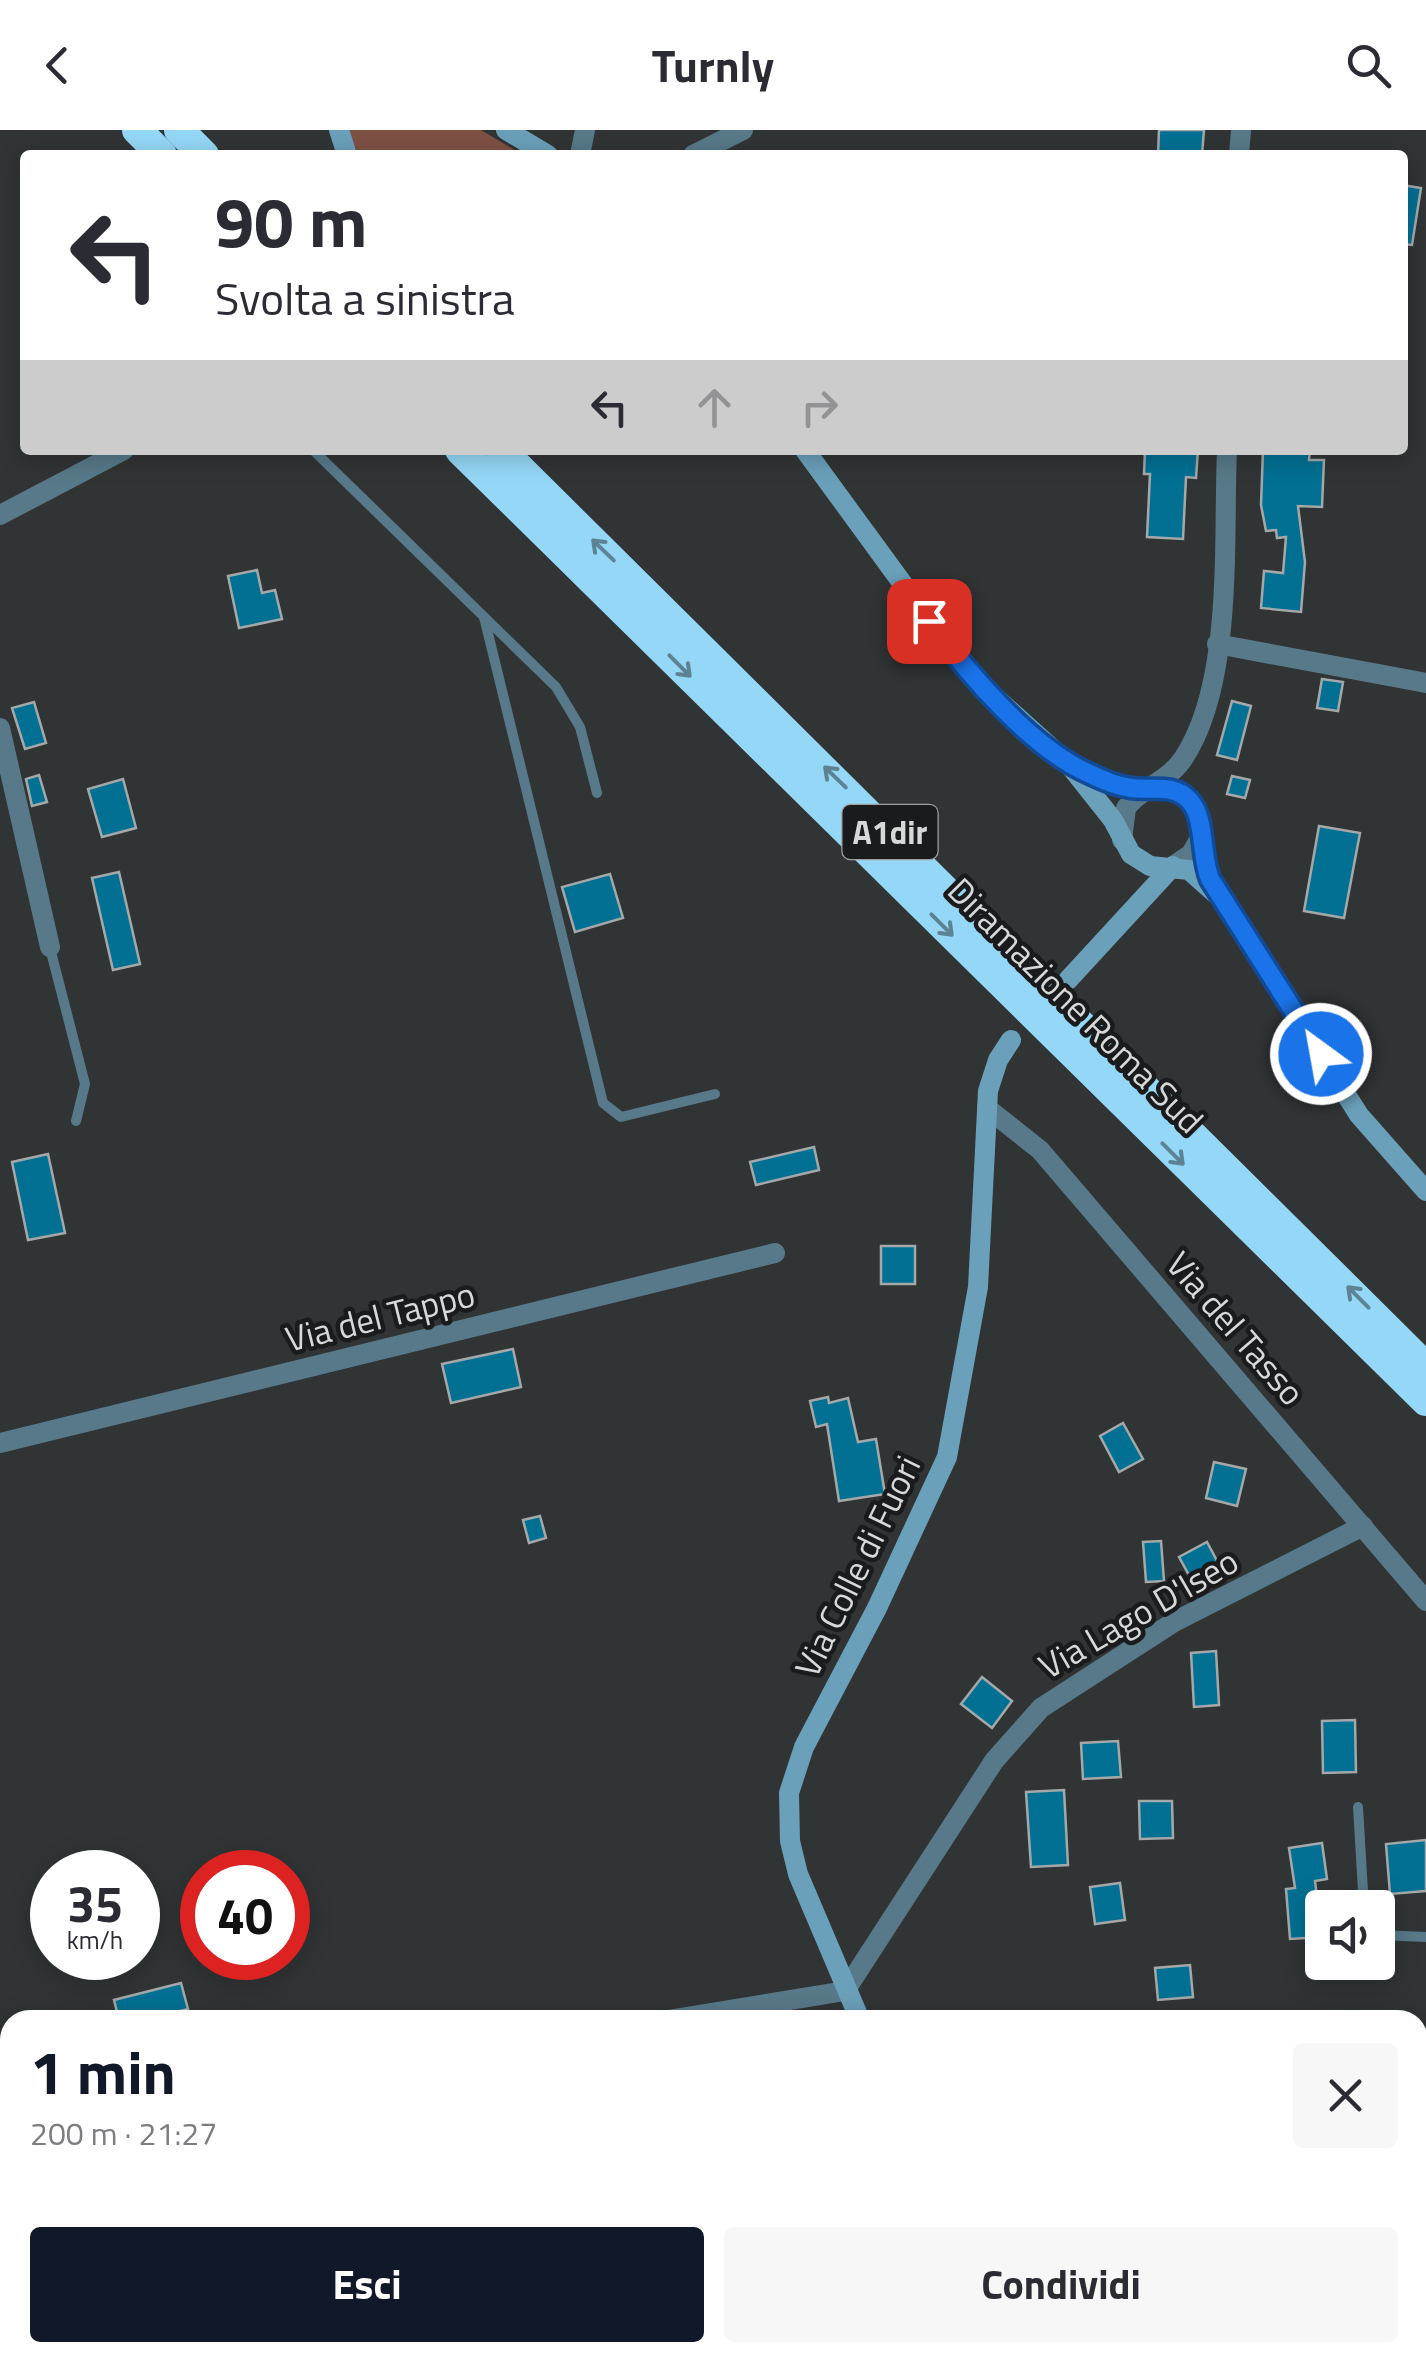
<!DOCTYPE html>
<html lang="it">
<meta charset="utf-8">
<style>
:root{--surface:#fff;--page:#f7f7f7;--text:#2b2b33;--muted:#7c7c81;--accent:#111827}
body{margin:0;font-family:"Titillium Web",sans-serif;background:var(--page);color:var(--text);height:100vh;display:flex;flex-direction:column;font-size:38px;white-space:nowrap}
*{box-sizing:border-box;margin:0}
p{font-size:32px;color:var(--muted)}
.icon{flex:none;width:55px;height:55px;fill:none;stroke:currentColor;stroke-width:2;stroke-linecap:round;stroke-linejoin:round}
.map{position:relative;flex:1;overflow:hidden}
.panel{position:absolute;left:0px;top:1880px;width:1428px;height:352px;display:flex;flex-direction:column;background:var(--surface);border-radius:30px 30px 0 0;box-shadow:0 5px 25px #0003}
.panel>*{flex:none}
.hud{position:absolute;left:20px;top:20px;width:1388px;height:305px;border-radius:10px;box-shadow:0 5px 25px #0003;background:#fff;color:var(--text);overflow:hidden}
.fabs{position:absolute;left:1305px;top:1760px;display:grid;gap:20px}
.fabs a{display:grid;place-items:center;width:90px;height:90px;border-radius:10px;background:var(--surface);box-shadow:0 5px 25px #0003;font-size:50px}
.speed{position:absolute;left:30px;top:1720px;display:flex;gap:20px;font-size:50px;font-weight:700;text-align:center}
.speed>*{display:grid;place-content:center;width:130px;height:130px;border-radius:50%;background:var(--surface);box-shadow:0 5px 25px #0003;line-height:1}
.speed small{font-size:25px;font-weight:400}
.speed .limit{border:15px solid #d22;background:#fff;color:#111}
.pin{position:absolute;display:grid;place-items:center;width:85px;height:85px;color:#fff;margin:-42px;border-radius:20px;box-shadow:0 5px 15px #0006}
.me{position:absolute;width:110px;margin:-55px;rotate:328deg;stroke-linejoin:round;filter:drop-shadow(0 0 8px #0008)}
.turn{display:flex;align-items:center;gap:35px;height:210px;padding:0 30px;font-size:45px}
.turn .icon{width:130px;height:130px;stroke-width:2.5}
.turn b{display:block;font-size:70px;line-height:85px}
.lanes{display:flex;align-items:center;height:95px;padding:0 30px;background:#0003;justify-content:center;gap:50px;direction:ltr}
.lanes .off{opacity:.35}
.round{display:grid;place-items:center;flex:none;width:105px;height:105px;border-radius:10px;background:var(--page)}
.summary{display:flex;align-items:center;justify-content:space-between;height:170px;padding:0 30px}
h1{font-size:60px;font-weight:700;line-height:75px;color:var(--accent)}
.cta{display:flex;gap:20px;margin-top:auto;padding:20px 30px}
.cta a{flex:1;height:115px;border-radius:10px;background:var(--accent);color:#fff;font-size:40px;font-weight:700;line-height:115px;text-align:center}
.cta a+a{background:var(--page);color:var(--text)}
header{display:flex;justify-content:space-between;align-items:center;height:130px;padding:0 30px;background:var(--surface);font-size:45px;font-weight:700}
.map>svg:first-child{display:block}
</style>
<header><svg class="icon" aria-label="back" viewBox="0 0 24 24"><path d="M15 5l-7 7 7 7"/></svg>Turnly<svg class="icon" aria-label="search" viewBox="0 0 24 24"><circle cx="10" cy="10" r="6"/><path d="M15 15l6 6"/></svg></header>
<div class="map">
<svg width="1426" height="2232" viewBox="0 0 1426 2232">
<rect width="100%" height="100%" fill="#313435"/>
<path fill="#7e5044" d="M346,0H481L523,25H359Z"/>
<g fill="#027093" stroke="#a4a8a9" stroke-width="2.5">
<path d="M1159,0H1204L1202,25H1158Z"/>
<path d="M1402,55L1421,58L1412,115L1402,114Z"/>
<path d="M1145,320H1198L1196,348L1186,347L1183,409L1147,407L1150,344H1144Z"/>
<path d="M1263,320H1310L1309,330H1324L1322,377L1298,376L1305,432L1301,482L1261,478L1264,441L1283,443L1286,407L1277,408L1276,400L1266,401L1261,375Z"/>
<path d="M257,440L262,463L275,460L282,489L239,498L228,446Z"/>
<path d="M1322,549L1343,552L1338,581L1317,578Z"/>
<path d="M1232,571L1251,576L1237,630L1217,625Z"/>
<path d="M34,572L46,613L25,619L12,578Z"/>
<path d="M39,645L47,672L32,676L26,649Z"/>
<path d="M1232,646L1250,650L1245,668L1227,664Z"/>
<path d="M123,649L136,698L102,707L88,659Z"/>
<path d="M1319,696L1360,703L1344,788L1304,781Z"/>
<path d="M119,742L140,834L113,840L92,748Z"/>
<path d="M610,744L623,788L575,802L562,757Z"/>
<path d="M814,1017L819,1040L756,1055L750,1032Z"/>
<path d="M48,1024L65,1103L28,1110L12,1032Z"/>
<rect x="881" y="1116" width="34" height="38"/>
<path d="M513,1219L521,1257L451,1273L442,1234Z"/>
<path d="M828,1267L829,1273L848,1268L858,1312L876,1309L885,1364L839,1371L827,1294L816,1297L810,1271Z"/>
<path d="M1123,1293L1143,1329L1119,1342L1100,1306Z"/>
<path d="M1214,1332L1246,1339L1237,1376L1206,1368Z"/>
<path d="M540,1386L546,1408L529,1413L523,1390Z"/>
<path d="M1161,1411L1164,1451L1146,1452L1143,1412Z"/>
<path d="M1207,1412L1223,1442L1195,1456L1179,1427Z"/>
<path d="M1216,1521L1219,1575L1194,1577L1191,1523Z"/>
<path d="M982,1547L1012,1571L992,1598L961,1574Z"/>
<path d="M1355,1590L1356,1642L1323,1643L1322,1591Z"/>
<path d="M1118,1611L1121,1647L1083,1649L1081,1613Z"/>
<path d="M1064,1660L1068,1735L1031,1737L1026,1662Z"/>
<path d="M1139,1671H1172L1173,1708L1140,1709Z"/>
<path d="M1426,1710V1761L1390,1764L1386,1714Z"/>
<path d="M1322,1713L1327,1749L1315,1751L1322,1807L1290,1809L1286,1759L1295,1758L1289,1718Z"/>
<path d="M1120,1753L1125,1790L1095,1794L1090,1757Z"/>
<path d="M1190,1835L1193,1867L1158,1870L1155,1838Z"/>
<path d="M181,1853L188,1879L145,1890H119L114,1870Z"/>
</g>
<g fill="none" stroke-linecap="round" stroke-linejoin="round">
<g stroke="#587989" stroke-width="10">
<path d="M313,320L556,557L580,597L597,663"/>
<path d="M484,487L603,973L621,987L715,964"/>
<path d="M50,818L85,954L76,991"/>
<path d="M1358,1677L1364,1778"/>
<path d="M1378,1805L1426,1807"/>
</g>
<g stroke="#587989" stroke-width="20">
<path d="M580,25L585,0"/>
<path d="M693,25L743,0"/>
<path d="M1239,25L1241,0"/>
<path d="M0,385L124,320"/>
<path d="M1217,514L1426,553"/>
<path d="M0,598L50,817"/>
<path d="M1122,710L1126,678C1142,657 1167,652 1183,629C1234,553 1223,409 1227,320"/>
<path d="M1173,736L1191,724L1199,710"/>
<path d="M987,978L1040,1020L1426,1471"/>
<path d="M0,1313L775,1123"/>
<path d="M668,1890L845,1861L994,1631L1041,1578L1174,1492L1363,1396"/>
<path d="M0,1975L10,1973"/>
</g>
<g stroke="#6aa0b9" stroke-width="20">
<path d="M339,0L347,25"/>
<path d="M506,0L548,25"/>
<path d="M805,320L946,513L986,559L1067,632L1113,690L1131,724L1150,736L1189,740L1225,772"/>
<path d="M1073,636C1090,645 1107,653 1125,657C1151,662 1181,651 1196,680C1205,697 1199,724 1210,749L1359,985L1426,1061"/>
<path d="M1068,850L1173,736"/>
<path d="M860,1890L798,1744L790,1711L789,1663L804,1617L877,1478L947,1327L978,1157L988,961L998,930L1011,910"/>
<path d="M973,2222L974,2232"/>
</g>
<g stroke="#94d7f6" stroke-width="30">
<path d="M137,0L162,25"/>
<path d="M179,0L204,25"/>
<path d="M460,320L1426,1271"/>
<path d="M501,320L1426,1237"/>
</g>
</g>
<defs><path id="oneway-shaft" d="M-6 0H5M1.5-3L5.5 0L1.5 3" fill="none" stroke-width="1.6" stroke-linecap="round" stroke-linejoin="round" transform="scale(2.5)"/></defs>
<g stroke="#5d8294">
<use href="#oneway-shaft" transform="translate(603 420) rotate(-136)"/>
<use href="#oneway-shaft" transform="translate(680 536) rotate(45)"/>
<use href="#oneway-shaft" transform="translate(835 647) rotate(-136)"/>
<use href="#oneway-shaft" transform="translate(942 795) rotate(45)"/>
<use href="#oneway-shaft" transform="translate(1173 1024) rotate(45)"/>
<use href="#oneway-shaft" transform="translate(1358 1167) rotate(-135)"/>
</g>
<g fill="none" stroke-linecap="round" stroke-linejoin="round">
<g stroke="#114b97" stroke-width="25">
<path id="route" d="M929,491C967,542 1030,617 1088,643C1102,650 1116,656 1131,658C1152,661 1173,653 1189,670C1206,687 1200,725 1210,749L1321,924"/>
</g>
<use href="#route" stroke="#1a73e8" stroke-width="18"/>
</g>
<g text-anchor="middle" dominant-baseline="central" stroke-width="9" stroke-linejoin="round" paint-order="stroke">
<rect fill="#1a1b1c" stroke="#9ea0a0" stroke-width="2.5" x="842.5" y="675" width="95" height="54" rx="8"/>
<g font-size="32" font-weight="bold" fill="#d7d9d9">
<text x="890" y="702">A1dir</text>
</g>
<g font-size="35" fill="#d7d9d9" stroke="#1a1b1c">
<text transform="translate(1076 875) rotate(45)">Diramazione Roma Sud</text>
<text transform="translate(380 1186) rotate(-14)">Via del Tappo</text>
<text transform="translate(1236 1198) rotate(49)">Via del Tasso</text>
<text transform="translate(857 1436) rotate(-64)">Via Colle di Fuori</text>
<text transform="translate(1138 1483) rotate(-30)">Via Lago D'Iseo</text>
</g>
</g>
</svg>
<div class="fabs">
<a><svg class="icon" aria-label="sound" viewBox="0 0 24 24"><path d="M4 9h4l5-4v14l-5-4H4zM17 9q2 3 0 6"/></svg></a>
</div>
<div class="speed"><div>35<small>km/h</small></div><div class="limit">40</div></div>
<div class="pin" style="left:929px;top:491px;background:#d93025"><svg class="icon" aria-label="arrive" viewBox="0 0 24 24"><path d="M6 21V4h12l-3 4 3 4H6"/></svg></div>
<svg class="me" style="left:1321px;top:924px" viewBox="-20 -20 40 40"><circle r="17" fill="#1a73e8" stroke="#fff" stroke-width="3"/><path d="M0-11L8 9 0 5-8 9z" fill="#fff"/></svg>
<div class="hud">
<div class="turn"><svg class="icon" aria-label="left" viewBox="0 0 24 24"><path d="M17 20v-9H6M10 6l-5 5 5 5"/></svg><div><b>90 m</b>Svolta a sinistra</div></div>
<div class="lanes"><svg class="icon" aria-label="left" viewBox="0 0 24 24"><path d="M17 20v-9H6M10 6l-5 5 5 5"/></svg><svg class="icon off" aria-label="ahead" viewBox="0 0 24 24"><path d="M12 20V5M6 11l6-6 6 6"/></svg><svg class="icon off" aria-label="right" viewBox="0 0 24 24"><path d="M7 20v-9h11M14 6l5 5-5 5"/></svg></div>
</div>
<section class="panel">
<div class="summary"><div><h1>1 min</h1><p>200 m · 21:27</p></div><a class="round"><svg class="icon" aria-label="close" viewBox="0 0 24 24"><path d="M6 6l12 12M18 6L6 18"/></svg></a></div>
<div class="cta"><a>Esci</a><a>Condividi</a></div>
</section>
</div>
